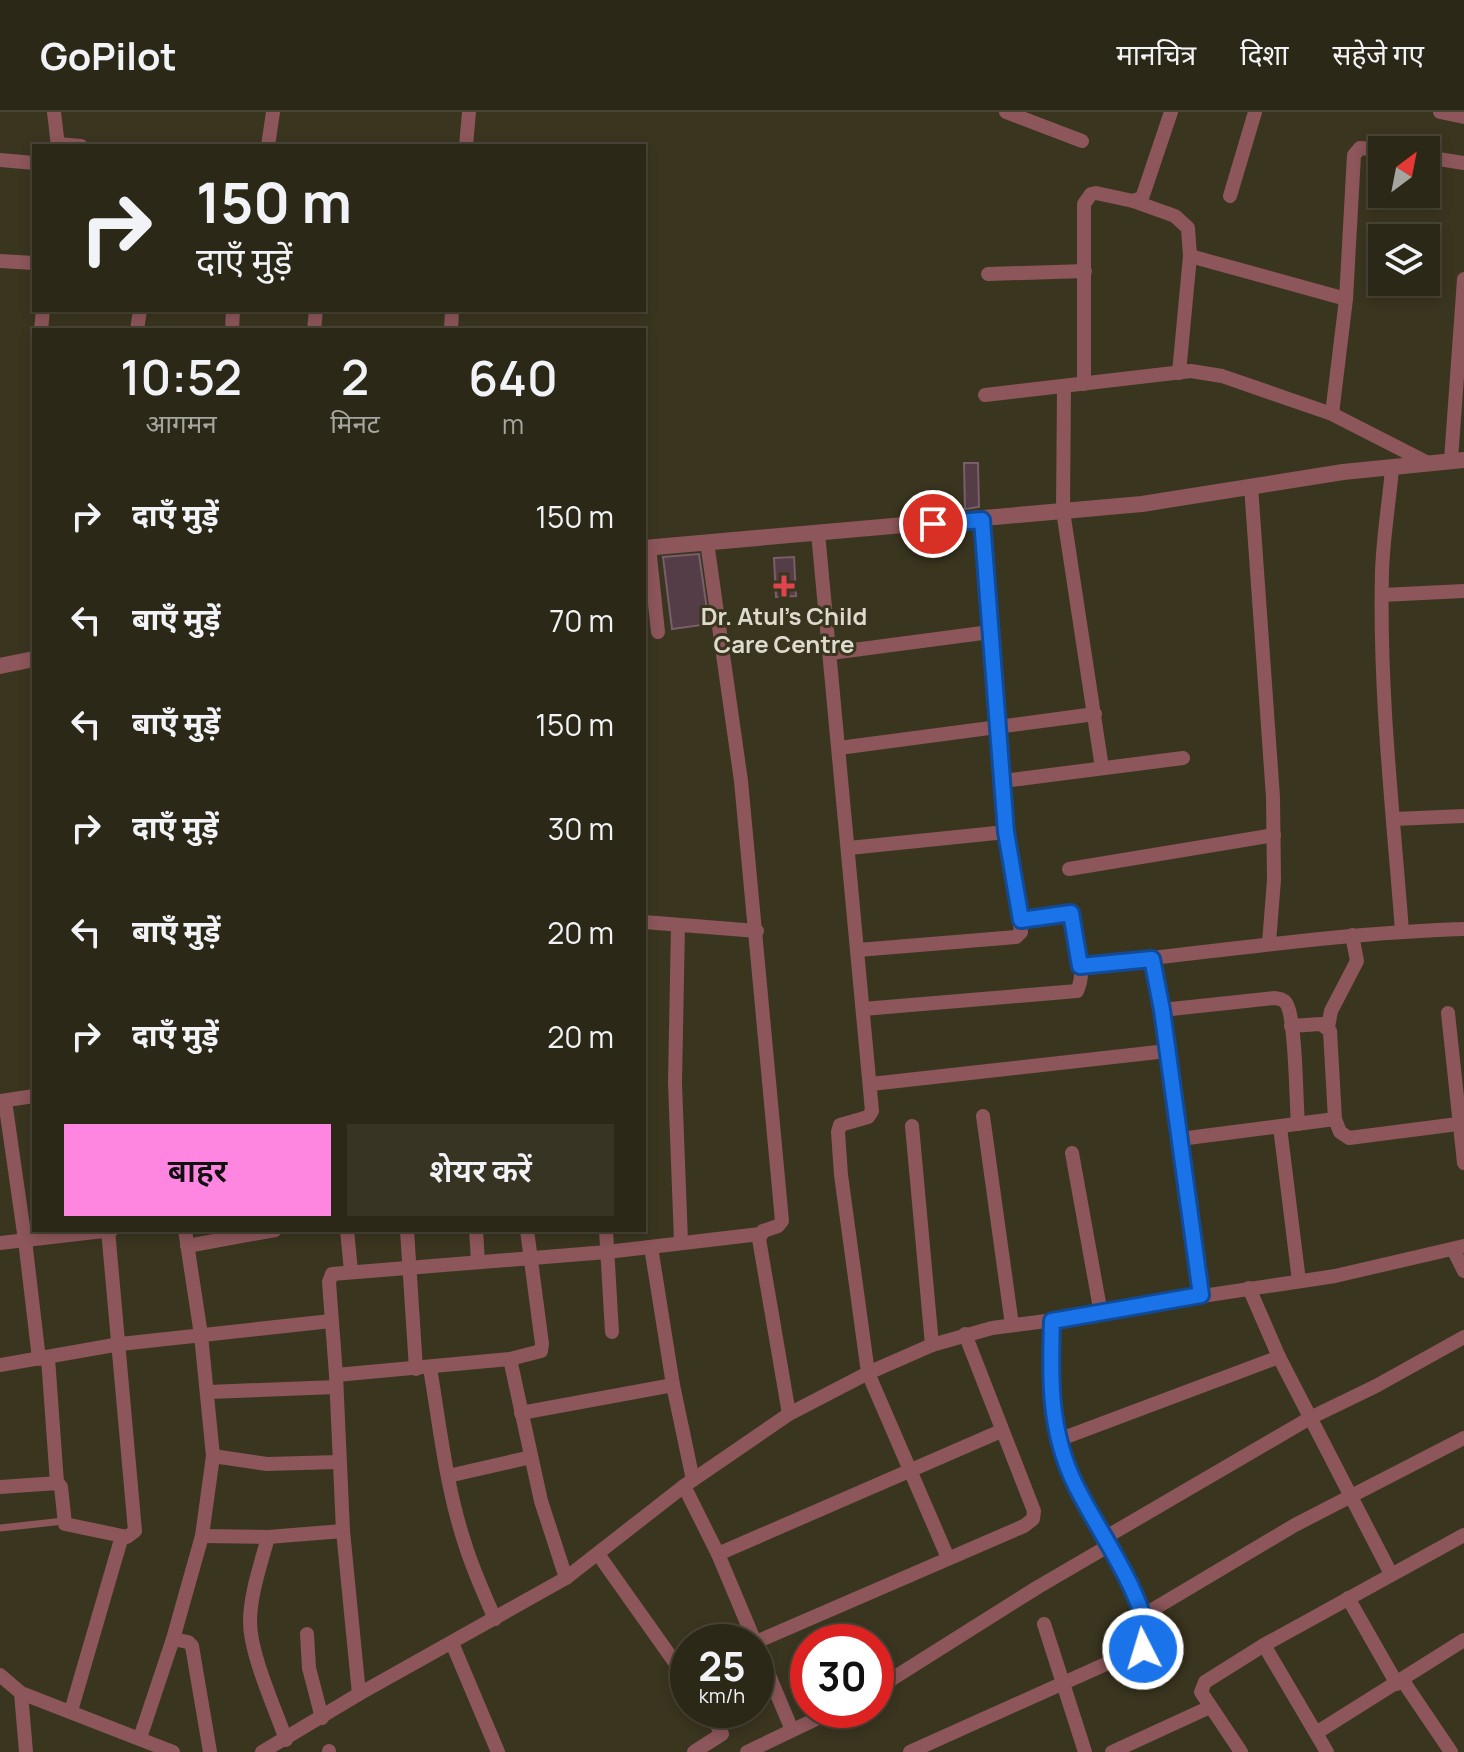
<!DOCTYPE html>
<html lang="hi">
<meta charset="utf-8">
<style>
:root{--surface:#2c2817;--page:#383424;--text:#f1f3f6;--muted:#a6a6a1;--line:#484436;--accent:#fe85e0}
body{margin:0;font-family:Manrope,"Noto Sans Devanagari",sans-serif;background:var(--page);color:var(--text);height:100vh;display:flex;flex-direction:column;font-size:30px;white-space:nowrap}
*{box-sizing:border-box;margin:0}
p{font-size:26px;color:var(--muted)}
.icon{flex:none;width:44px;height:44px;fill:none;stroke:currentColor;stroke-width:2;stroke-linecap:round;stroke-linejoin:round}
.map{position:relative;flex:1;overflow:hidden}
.drawer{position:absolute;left:32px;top:216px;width:614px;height:904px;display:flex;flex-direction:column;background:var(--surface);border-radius:0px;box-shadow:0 4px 12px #0003,0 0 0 2px var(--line)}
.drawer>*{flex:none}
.hud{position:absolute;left:32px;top:32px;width:614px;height:168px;border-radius:0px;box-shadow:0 4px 12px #0003,0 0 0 2px var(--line);background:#2c2817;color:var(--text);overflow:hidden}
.needle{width:52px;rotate:32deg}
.buttons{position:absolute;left:1368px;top:24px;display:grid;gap:16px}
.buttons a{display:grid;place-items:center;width:72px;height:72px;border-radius:0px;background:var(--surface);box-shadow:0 4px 12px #0003,0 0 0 2px var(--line);font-size:40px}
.speed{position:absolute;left:670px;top:1512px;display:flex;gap:16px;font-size:40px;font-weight:700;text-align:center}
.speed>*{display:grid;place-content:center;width:104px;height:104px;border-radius:50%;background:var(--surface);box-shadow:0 4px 12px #0003,0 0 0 2px var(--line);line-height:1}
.speed small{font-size:20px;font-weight:400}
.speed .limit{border:12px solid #d22;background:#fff;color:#111}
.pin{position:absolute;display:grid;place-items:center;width:68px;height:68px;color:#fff;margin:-34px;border:4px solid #fff;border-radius:50%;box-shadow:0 2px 8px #0007}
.me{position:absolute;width:88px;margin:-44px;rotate:355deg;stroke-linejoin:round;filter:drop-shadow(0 0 6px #0008)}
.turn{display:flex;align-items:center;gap:28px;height:168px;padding:0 32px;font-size:36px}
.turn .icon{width:104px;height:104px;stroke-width:2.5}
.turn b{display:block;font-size:56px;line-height:68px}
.eta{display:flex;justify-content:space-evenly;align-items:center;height:136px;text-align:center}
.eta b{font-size:48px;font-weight:600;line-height:56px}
.primary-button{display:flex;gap:16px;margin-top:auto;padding:16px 32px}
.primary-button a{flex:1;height:92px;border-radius:0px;background:var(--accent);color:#111;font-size:32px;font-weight:600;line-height:92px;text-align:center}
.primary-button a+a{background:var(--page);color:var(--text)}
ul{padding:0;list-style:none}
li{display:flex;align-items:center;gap:24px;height:104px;padding:0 32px}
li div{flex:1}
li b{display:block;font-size:30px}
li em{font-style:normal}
header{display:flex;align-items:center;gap:48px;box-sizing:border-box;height:112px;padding:0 40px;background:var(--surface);border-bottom:2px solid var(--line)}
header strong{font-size:38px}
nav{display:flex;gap:44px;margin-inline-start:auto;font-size:28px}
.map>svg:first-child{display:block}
</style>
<header>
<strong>GoPilot</strong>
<nav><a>मानचित्र</a><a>दिशा</a><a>सहेजे गए</a></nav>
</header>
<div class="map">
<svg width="1464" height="1640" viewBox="0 0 1464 1640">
<rect width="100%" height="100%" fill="#3a351f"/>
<g fill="#543d47" stroke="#775e68" stroke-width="2">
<path d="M964,351H978L979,395L965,397Z"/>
<path d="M699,442L709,512L672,517L663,445Z"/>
<path d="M794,445L796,484L776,485L774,446Z"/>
</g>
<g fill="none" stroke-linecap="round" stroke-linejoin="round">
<path stroke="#8c565a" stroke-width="7" d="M0,1416L64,1409"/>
<g stroke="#8c565a" stroke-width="14">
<path d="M54,0L58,34"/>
<path d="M1006,0L1082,29"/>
<path d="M1440,0L1464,5"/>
<path d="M58,32L81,34"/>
<path d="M268,34L273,0"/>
<path d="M466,34L469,0"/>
<path d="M1426,45L1464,51"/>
<path d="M0,48L34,51"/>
<path d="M1230,84L1255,0"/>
<path d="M1133,89L1175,104L1188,116L1190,144L1179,261"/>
<path d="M1190,144L1346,187"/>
<path d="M0,149L34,151"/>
<path d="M988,162L1085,159"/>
<path d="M41,218L43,198"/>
<path d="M137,218L140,198"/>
<path d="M232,218L233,198"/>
<path d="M314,218L316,198"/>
<path d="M451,218L452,198"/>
<path d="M1084,272V92L1091,82L1096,81L1133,89L1142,86L1171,0"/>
<path d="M1064,274L1063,399L1102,656"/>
<path d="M985,283L1191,259L1222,264L1332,302L1430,352"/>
<path d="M1332,302L1346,187L1354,43L1360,36L1385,38"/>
<path d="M1451,348L1464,167"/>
<path d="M1392,357C1389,391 1383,426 1382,460C1379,580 1393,700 1402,819"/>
<path d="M1251,374L1273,685L1274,768L1269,831"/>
<path d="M818,421L872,999L868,1005L840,1013L838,1020L841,1063L868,1261L948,1446"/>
<path d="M707,430L741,669L782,1109L778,1114L763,1119L759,1127L789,1302"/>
<path d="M649,435L658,520"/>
<path d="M1382,483L1464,479"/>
<path d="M831,541L990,520"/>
<path d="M839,636L1095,602"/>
<path d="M1003,669L1183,646"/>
<path d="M1394,707L1464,704"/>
<path d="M849,736L1006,720"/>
<path d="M1069,757L1274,723"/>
<path d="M644,810L757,819"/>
<path d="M678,813L675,971L681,1130"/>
<path d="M858,838L1016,825L1021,820L1006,720L982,408"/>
<path d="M1152,847L1162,898L1201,1183"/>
<path d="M1080,854C1208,841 1335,821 1464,817"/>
<path d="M863,897L1077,879C1087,859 1077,825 1073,803L1066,800L1021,808"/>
<path d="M1162,898L1275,886C1280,887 1283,887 1286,891C1296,904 1296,991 1298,1012"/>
<path d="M1448,901L1464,1051"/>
<path d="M1291,914L1321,912L1330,919L1335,1007L1340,1020L1349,1026L1458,1012"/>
<path d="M1328,915L1331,899L1357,849L1352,823"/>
<path d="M871,972L1167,939"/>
<path d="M0,989L34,984"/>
<path d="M5,989L25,1128L39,1247"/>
<path d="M983,1004L1012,1213"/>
<path d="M912,1014L932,1233"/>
<path d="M1280,1015L1299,1169"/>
<path d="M1180,1027L1335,1007"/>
<path d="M1072,1041L1101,1202"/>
<path d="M347,1118L351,1159"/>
<path d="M407,1118L416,1257"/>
<path d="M476,1118L478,1150"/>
<path d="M606,1118L612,1220"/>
<path d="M0,1131L112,1118"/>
<path d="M187,1134L275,1118"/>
<path d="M651,1135L673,1273L693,1368"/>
<path d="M1453,1137L1464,1159"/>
<path d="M1249,1176L1279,1245L1391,1462"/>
<path d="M48,1246L57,1371"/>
<path d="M510,1247L541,1389L566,1466"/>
<path d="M0,1253L120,1232L331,1209"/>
<path d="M430,1256C440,1315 446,1375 465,1432C473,1458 484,1482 495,1507"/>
<path d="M336,1263L510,1247L541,1239L542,1232L527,1118"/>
<path d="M208,1280L336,1275"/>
<path d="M521,1301L673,1273"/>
<path d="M1058,1328L1279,1245"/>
<path d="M213,1344L267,1352L339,1350"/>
<path d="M448,1364L531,1345"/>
<path d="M684,1374L718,1442L792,1618"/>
<path d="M0,1375L58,1371L61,1375L65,1412L127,1425L135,1419L108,1118"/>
<path d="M202,1424L268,1425L343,1419"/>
<path d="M268,1425C261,1452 250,1482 250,1510C250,1542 275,1596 286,1628"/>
<path d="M1106,1425L1310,1306L1376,1274L1464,1225"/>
<path d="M598,1442L688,1569"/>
<path d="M718,1442L1001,1319"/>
<path d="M1348,1486L1397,1572"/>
<path d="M1142,1504L1295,1413L1464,1326"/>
<path d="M1044,1512L1085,1640"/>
<path d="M307,1522L309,1556L322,1606"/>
<path d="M173,1527L188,1530L192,1534L210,1640"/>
<path d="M756,1530L1024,1414L1033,1407L1034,1399L965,1222"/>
<path d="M452,1531L498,1640"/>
<path d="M1264,1533L1327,1640"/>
<path d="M0,1563L21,1581L173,1640"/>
<path d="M1403,1569L1451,1640"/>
<path d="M876,1577L1038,1475L1110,1433"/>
<path d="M21,1581L26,1640"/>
<path d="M359,1582L343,1419L336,1263L329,1170L332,1162L607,1140L760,1122"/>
<path d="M71,1599L122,1424"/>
<path d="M1316,1621L1464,1528"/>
<path d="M140,1626L173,1527L202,1424L213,1344L201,1223L185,1118"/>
<path d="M329,1639V1640"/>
<path d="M262,1640L359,1582L566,1466L684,1374L789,1302L868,1261L932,1233L992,1216L1101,1202L1156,1191L1335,1164L1464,1134"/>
<path d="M694,1640L722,1622L708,1598"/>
<path d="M747,1640L835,1598"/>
<path d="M910,1640L1148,1533V1522L1142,1504L1110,1433L1075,1373L1058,1328L1050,1282L1052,1209"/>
<path d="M1112,1640L1210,1595"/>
<path d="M1241,1640L1201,1580L1205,1570L1264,1533L1464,1423"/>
</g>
<g stroke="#8c565a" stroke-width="16">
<path d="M644,436L1142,392L1343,360L1464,348"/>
<path d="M0,554L34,547"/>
</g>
</g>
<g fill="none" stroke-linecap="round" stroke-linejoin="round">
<g stroke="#114b97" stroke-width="20">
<path id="route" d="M933,412L982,408L1006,720L1021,808L1071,801L1080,854L1152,847L1162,898L1201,1183L1052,1209C1050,1266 1049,1319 1075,1372C1097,1418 1142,1477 1148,1528L1143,1537"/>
</g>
<use href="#route" stroke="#1a73e8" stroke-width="14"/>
</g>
<path fill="#e0444e" stroke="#3a351f" stroke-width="3" d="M780 462h8v8h8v8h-8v8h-8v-8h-8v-8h8z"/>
<g text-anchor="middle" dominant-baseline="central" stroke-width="6" stroke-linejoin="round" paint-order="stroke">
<g font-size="24" font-weight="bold" fill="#dedbce" stroke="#3a351f">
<text x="784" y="503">Dr. Atul's Child<tspan x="784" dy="28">Care Centre</tspan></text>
</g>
</g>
</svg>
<div class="buttons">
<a><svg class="needle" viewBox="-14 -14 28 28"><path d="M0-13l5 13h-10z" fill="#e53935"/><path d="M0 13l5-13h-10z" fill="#a6a6a1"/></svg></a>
<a><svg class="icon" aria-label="layers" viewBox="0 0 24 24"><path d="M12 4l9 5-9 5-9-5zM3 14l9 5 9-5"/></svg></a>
</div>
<div class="speed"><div>25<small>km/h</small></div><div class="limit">30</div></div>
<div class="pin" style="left:933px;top:412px;background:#d93025"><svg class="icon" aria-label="arrive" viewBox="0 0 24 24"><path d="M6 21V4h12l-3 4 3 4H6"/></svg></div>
<svg class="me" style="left:1143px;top:1537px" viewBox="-20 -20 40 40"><circle r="17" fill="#1a73e8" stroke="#fff" stroke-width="3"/><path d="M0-11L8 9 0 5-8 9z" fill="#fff"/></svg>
<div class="hud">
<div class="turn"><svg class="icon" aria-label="right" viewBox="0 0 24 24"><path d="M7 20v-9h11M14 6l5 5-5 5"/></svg><div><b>150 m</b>दाएँ मुड़ें</div></div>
</div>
<section class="drawer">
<div class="eta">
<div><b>10:52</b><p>आगमन</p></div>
<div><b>2</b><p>मिनट</p></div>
<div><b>640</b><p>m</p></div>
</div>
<ul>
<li><svg class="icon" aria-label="right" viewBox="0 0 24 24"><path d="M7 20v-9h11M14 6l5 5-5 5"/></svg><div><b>दाएँ मुड़ें</b></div><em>150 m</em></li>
<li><svg class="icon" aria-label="left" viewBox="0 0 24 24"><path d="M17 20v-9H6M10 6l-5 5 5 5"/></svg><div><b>बाएँ मुड़ें</b></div><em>70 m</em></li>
<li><svg class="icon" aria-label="left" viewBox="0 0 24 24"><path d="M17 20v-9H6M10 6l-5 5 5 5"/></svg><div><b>बाएँ मुड़ें</b></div><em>150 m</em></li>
<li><svg class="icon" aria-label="right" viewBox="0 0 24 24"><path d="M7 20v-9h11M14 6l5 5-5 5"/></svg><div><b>दाएँ मुड़ें</b></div><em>30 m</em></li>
<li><svg class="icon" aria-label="left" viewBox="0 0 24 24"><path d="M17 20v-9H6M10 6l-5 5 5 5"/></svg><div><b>बाएँ मुड़ें</b></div><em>20 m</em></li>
<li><svg class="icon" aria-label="right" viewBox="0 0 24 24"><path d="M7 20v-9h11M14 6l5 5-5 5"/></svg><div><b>दाएँ मुड़ें</b></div><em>20 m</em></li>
</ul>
<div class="primary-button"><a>बाहर</a><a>शेयर करें</a></div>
</section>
</div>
